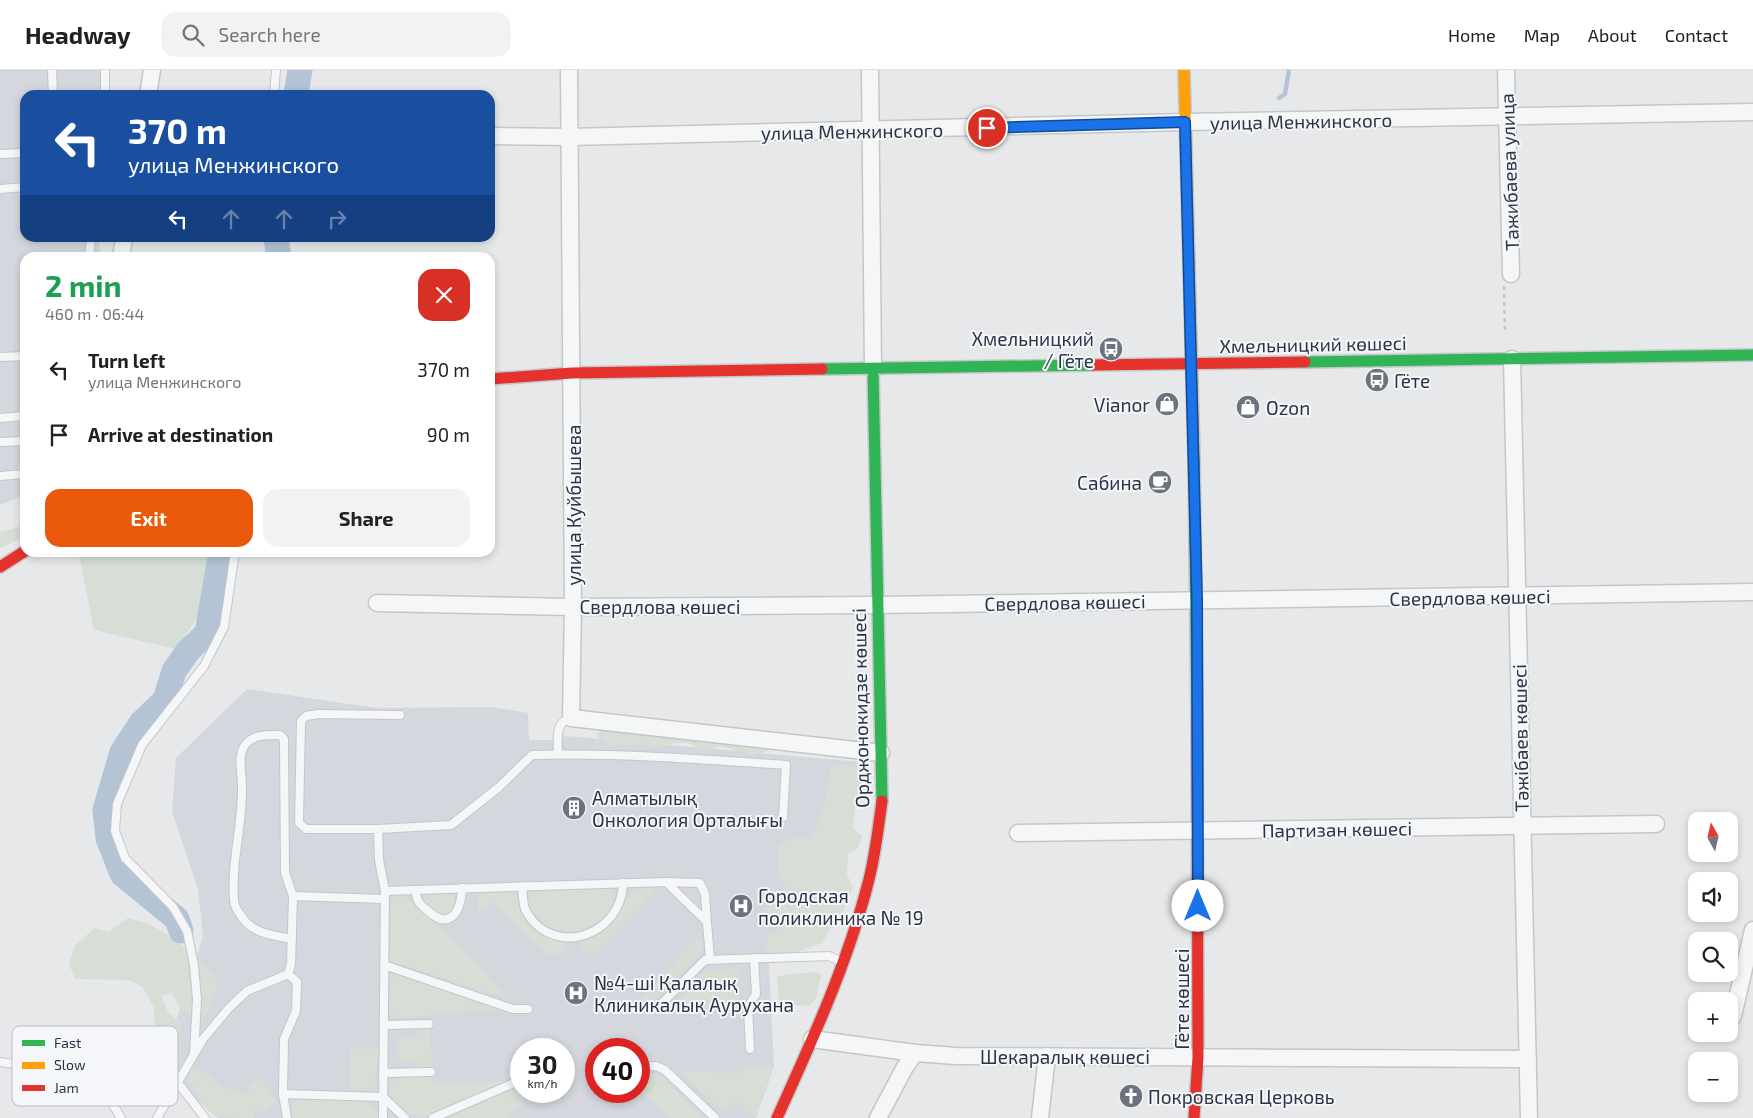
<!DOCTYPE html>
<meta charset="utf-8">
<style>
:root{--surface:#fff;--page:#f2f2f2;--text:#202124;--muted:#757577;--line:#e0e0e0;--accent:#ea580c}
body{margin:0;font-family:"Exo 2",sans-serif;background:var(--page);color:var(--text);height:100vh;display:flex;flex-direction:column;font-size:19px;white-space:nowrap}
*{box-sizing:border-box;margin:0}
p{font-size:16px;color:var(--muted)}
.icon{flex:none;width:28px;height:28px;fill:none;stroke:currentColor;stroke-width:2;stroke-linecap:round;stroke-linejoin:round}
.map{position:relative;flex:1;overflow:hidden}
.drawer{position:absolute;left:20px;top:182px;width:475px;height:305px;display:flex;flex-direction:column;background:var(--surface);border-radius:15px;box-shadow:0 2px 8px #0003}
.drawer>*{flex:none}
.hud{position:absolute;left:20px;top:20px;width:475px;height:152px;border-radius:15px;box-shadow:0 2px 8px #0003;background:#1a4fa0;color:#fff;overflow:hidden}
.needle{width:32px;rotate:352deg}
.controls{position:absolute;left:1688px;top:742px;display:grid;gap:10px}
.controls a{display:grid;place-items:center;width:50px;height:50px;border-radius:10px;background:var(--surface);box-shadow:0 2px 8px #0003;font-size:25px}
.speed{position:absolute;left:510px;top:968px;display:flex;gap:10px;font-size:25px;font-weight:700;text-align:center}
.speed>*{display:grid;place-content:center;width:65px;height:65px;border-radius:50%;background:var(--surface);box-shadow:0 2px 8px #0003;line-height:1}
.speed small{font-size:12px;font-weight:400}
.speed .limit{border:8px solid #d22;background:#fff;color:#111}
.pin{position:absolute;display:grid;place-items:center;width:42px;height:42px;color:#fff;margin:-21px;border:2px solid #fff;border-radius:50%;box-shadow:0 1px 5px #0007}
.me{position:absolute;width:55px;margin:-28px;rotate:0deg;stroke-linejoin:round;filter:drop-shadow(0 0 4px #0008)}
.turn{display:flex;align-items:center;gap:18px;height:105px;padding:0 25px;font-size:22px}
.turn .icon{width:65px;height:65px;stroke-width:2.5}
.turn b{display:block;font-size:35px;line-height:42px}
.lanes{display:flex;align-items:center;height:48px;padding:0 25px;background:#0003;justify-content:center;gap:25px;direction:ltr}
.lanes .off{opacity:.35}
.round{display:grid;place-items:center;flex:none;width:52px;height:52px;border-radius:15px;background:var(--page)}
.summary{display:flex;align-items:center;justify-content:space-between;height:85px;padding:0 25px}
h1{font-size:30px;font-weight:700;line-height:38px;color:#1e9e55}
.cta{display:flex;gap:10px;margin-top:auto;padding:10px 25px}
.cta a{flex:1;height:58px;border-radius:15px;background:var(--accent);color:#fff;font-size:20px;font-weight:700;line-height:58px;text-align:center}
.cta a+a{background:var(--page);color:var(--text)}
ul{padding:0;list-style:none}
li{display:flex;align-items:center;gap:15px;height:65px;padding:0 25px}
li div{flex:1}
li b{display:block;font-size:19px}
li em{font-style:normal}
header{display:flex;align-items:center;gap:30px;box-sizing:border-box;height:70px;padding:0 25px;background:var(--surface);border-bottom:1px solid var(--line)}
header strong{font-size:24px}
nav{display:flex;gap:28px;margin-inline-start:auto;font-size:18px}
.search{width:350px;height:45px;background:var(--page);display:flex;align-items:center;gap:12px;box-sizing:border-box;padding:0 18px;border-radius:15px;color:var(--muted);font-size:19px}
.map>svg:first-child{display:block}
</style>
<header>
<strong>Headway</strong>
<div class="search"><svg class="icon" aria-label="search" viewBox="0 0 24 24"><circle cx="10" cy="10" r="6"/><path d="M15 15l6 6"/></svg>Search here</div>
<nav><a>Home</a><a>Map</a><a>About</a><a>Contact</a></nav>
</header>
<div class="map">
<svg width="1753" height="1048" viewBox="0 0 1753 1048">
<rect width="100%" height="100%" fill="#e6e8ea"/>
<g fill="#d4d7dd" fill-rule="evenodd">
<path d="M0,0H109L103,25H25V168H99L100,187L25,188V425L0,435Z"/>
<path d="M247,619L376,638L491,637L528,643L529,670H552L567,666L862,692L815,876L768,878L774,996L756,1048H218L161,998L203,867L198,819L172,742L176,688ZM521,979H564V1021H521ZM596,979H639V1021H596Z"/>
</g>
<g fill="#d6ded6">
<path d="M25,455V467L0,478V462Z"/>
<path d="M81,482L210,483L198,547L176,579L94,560L79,485Z"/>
<path d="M603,659L620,662L651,659L765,671L769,680C765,682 758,685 753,685C736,683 723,671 706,681L689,673H675L658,678L644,675H607L596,665Z"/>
<path d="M842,695H855L865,701L868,715L855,739L853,758L862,766L858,778L848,784L847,805L853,817L839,851L830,859L822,873L779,888L764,882L768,865L781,858L765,839L769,826L786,820L778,800L779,775L793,766L811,770L826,730L831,697Z"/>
<path d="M651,816L660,817L596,883L583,881L582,871L607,858L633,821Z"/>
<path d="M609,817L615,822C609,887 515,861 530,823L538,819Z"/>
<path d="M509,820L516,824C523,849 538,866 563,871L564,883L548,885L493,833L482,843L478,839V827L486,822Z"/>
<path d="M402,823L443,860L510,929L392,892L390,887L391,830L396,824Z"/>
<path d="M429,823L453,825L455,834L449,844L439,846L425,834L423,827Z"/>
<path d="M128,848C134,850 141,851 146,853C164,860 216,897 217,915C217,927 208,941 202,950L183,942L171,923L162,926L168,942L181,953L180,972L166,975L155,968L154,938L144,919L130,910L75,909L69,894L75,875L95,858L109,862Z"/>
<path d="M696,869L702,872V881L652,931L638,932Z"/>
<path d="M739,898V911L734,913V924L739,925V930L733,936L671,939L704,901Z"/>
<path d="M812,902L819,903L821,906L816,929L809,936L779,934L777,906Z"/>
<path d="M397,906H407L505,940L431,943L430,946L396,948L391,941L390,915V911Z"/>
<path d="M418,959H430L432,999H418V993L402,991L396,982C395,968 406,967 418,966Z"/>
<path d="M378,978L375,1018L368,1020H350V979Z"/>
<path d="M774,996L756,1048L736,1032L722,1042L679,1001L738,1003L745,998Z"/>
<path d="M198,997L222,1017L235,1019L246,1026L250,1015L258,1007L268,1018L275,1031L266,1041H255L254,1048C205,1048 213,1048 188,1010L190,1000Z"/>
<path d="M656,1003L704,1048H669L639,1020V1007Z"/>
<path d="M432,1006L433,1014L507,1011L425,1047L406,1043L390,1025V1014L397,1008Z"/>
<path d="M521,1014V1021H532L507,1048H443Z"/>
<path d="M305,1028L360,1029L374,1037L378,1048H292L293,1034Z"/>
</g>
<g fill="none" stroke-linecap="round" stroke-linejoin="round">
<path stroke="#b4c4d5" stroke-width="4.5" d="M1279,28L1285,24L1289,0"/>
<g stroke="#b4c4d5" stroke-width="25">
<path d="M296,25L300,0"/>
<path d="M276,168L279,188"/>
<path d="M181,861L177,849L122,804L108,768L105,740L122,682L141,653L165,630L174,601L188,581L207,563L221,482"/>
</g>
<g stroke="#c4c6c8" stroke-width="10">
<g id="lane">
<path d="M52,0L53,25"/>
<path d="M105,25V0"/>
<path d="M274,25L276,0"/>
<path d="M0,84L25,83"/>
<path d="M0,119L25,117"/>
<path d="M89,188L91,168"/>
<path d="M0,287L25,286"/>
<path d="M0,348L25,346"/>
<path d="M0,372L25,371"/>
<path d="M0,406L25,404"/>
<path d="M400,645L318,644L306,646L301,651L299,753L306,759H378L451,755L499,717L532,685C617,683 701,689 786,695L783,747"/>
<path d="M558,684C558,670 554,652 571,648"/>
<path d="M378,759L379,790L385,821"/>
<path d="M666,812L700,813L705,824L707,852"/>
<path d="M522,816C523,825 522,835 527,843C555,889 622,865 623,813"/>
<path d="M416,820C416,830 419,834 427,840C449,861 461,843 462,818"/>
<path d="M293,826L384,829"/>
<path d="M384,895L513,939H528"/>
<path d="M627,939L652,938L661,934L705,890L829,886L840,891"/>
<path d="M384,955L429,954"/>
<path d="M750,979L748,937L756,924L754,888"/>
<path d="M194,984L197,930L194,895L187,861L173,837L125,788L115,761L117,734L142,675L204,596L224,557L235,482"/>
<path d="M0,992L83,1004C102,1014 110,1030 121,1048"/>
<path d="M639,997L656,996L665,1000L715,1048"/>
<path d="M383,1003L431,1002"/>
<path d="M178,1013L205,1048"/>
<path d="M283,1024L383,1027L405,1048"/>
<path d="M157,1048L203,969L229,938L247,921L288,904L291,894L293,826L285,803L284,669L280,665C268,665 253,664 245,675C237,686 242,703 242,716C243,754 231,791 234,830C234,835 238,842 242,847C253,864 273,865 292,869"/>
<path d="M287,1048L283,1024L284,969L296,941L297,912L288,904"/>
<path d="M383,1048L385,821L666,812L707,852L710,889"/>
<path d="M433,1048L521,1010"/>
</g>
</g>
<g stroke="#c4c6c8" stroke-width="19">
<g id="street">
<path d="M569,0L573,537L571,648L881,683"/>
<path d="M870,0L873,300"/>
<path d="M1506,0L1511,204"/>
<path d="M148,25L152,0"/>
<path d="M490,66L570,67L1185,52L1753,42"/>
<path d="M121,188L124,168"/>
<path d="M1512,289L1529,1048"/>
<path d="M377,533L573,537L877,535L1753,522"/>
<path d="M1018,763L1656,754"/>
<path d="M1733,946L1753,860"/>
<path d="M812,969L915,983L956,986L1528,989"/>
<path d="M878,1048L905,997L915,983"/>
<path d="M1040,1048L1047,986"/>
</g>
</g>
<g stroke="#c4c6c8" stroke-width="14">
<g id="fast">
<path d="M1305,292L1753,285"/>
<path d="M822,299L1093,295"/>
<path d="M873,300L882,731"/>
<path d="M1194,388L1197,648"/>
</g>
</g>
<g stroke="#c4c6c8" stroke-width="14">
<path id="slow" d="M1184,0L1194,388"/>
</g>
<g stroke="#c4c6c8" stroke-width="14">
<g id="jam">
<path d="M1093,295L1305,292"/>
<path d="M490,309L572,303L822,299"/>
<path d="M0,497L25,481"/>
<path d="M777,1048C811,973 846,897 867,817C875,789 878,760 882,731"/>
<path d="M1194,1048L1198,987L1197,648"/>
</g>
</g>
<path stroke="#c5c6ca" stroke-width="2.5" stroke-dasharray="4 4" stroke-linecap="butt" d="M1504,216L1505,264"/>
<use href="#lane" stroke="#f5f6f7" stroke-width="8"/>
<use href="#street" stroke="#f5f6f7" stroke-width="16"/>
<use href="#fast" stroke="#30b455" stroke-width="11"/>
<use href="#slow" stroke="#ff9f0a" stroke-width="11"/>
<use href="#jam" stroke="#e5322d" stroke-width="11"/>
</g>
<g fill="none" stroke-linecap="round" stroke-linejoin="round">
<g stroke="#114b97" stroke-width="12">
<path id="route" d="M987,58L1185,52L1197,530L1198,836"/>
</g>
<use href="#route" stroke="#1a73e8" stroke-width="9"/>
</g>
<defs>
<g id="bus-disc" transform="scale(1.25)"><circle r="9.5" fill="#6c737f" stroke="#f4f6f9"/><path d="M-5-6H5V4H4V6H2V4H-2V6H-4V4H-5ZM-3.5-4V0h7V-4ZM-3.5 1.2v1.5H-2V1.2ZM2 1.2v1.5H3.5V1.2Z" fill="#fff"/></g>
<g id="shop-disc" transform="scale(1.25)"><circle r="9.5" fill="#6c737f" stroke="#f4f6f9"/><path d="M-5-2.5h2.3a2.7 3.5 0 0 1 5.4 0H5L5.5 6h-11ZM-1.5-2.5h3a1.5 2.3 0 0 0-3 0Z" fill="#fff"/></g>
<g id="cafe-disc" transform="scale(1.25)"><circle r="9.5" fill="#6c737f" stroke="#f4f6f9"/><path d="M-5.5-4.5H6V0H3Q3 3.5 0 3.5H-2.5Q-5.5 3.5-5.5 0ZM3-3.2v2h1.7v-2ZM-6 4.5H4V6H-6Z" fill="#fff"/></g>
<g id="building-disc" transform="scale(1.25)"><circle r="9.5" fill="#6c737f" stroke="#f4f6f9"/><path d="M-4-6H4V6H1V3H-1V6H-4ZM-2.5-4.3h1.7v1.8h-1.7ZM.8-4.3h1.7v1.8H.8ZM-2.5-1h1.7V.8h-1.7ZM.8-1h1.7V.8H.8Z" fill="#fff"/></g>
<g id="hospital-disc" transform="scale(1.25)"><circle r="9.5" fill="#6c737f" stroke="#f4f6f9"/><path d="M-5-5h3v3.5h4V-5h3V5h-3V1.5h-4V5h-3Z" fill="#fff"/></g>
<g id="church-disc" transform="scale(1.25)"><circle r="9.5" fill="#6c737f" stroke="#f4f6f9"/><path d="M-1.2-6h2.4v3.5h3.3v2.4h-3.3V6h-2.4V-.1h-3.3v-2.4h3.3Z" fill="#fff"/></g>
</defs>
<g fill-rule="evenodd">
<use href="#bus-disc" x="1111" y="279"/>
<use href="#bus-disc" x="1377" y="310"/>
<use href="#shop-disc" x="1167" y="334"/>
<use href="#shop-disc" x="1248" y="337"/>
<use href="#cafe-disc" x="1160" y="412"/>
<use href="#building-disc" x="574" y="738"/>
<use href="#hospital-disc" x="741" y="836"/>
<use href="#hospital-disc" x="576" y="923"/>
<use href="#church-disc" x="1131" y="1026"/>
</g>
<g text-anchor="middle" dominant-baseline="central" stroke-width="4" stroke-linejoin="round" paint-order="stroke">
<g font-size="19" fill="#2b3445" stroke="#f4f6f9">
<text transform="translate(1301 51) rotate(-1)">улица Менжинского</text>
<text transform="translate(852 61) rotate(-1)">улица Менжинского</text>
<text transform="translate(1509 102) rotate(-92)">Тажибаева улица</text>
<text transform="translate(1313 274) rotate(-1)">Хмельницкий көшесі</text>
<text transform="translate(573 435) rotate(-90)">улица Куйбышева</text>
<text transform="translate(1470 527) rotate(-1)">Свердлова көшесі</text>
<text transform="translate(1065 532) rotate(-1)">Свердлова көшесі</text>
<text x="660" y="536">Свердлова көшесі</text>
<text transform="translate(860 638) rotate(-91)">Орджонокидзе көшесі</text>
<text transform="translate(1520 668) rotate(-91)">Тәжібаев көшесі</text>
<text transform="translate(1337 759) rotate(-1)">Партизан көшесі</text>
<text transform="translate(1181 929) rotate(-90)">Гёте көшесі</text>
<text x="1065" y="986">Шекаралық көшесі</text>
</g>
<g font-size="19" fill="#2b3445" stroke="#f4f6f9" text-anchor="start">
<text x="1094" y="268" text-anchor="end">Хмельницкий<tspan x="1094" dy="22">/ Гёте</tspan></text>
<text x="1394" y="310">Гёте</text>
<text x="1150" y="334" text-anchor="end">Vianor</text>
<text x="1266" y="337">Ozon</text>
<text x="1142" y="412" text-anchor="end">Сабина</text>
<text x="592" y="727">Алматылық<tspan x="592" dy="22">Онкология Орталығы</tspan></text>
<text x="758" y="825">Городская<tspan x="758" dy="22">поликлиника № 19</tspan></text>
<text x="594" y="912">№4-ші Қалалық<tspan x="594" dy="22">Клиникалық Аурухана</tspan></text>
<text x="1148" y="1026">Покровская Церковь</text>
</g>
</g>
<rect x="12" y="956" width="166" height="80" rx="8" fill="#f4f6f9" stroke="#b8bcc3" stroke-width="1"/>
<rect x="22" y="970" width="23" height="6" fill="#30b455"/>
<rect x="22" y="992" width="23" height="7" fill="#ff9f0a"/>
<rect x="22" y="1015" width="23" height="6" fill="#e5322d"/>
<g font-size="14" fill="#2b3445">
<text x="54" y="978">Fast</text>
<text x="54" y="1000">Slow</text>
<text x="54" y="1023">Jam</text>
</g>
</svg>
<div class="controls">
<a><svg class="needle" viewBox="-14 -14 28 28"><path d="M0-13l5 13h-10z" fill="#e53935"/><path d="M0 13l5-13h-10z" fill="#757577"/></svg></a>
<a><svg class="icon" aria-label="sound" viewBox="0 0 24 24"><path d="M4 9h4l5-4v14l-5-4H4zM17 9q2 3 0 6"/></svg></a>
<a><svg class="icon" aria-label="search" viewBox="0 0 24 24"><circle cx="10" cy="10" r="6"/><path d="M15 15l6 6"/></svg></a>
<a>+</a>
<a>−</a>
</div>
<div class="speed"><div>30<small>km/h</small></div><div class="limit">40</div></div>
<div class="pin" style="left:987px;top:58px;background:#d93025"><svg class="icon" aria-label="arrive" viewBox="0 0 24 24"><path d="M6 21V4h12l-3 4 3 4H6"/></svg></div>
<svg class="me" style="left:1198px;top:836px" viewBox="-20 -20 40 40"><circle r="19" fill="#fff"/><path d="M0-13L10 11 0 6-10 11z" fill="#1a73e8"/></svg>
<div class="hud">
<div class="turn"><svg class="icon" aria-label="left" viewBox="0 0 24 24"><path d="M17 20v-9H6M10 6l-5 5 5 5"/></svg><div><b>370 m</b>улица Менжинского</div></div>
<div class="lanes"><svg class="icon" aria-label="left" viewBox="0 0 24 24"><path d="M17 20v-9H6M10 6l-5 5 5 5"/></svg><svg class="icon off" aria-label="ahead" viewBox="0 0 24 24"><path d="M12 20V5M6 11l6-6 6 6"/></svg><svg class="icon off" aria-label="ahead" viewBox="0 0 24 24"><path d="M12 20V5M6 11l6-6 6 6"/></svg><svg class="icon off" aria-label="right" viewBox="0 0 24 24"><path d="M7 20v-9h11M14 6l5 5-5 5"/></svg></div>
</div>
<section class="drawer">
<div class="summary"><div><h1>2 min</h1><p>460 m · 06:44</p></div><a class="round" style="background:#d93025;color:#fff"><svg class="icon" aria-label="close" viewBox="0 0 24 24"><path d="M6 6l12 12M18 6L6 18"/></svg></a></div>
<ul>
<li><svg class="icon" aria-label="left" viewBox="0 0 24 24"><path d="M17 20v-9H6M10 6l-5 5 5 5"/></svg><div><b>Turn left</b><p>улица Менжинского</p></div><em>370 m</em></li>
<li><svg class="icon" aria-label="arrive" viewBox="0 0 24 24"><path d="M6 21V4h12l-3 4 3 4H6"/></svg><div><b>Arrive at destination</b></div><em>90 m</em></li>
</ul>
<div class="cta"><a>Exit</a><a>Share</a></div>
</section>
</div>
